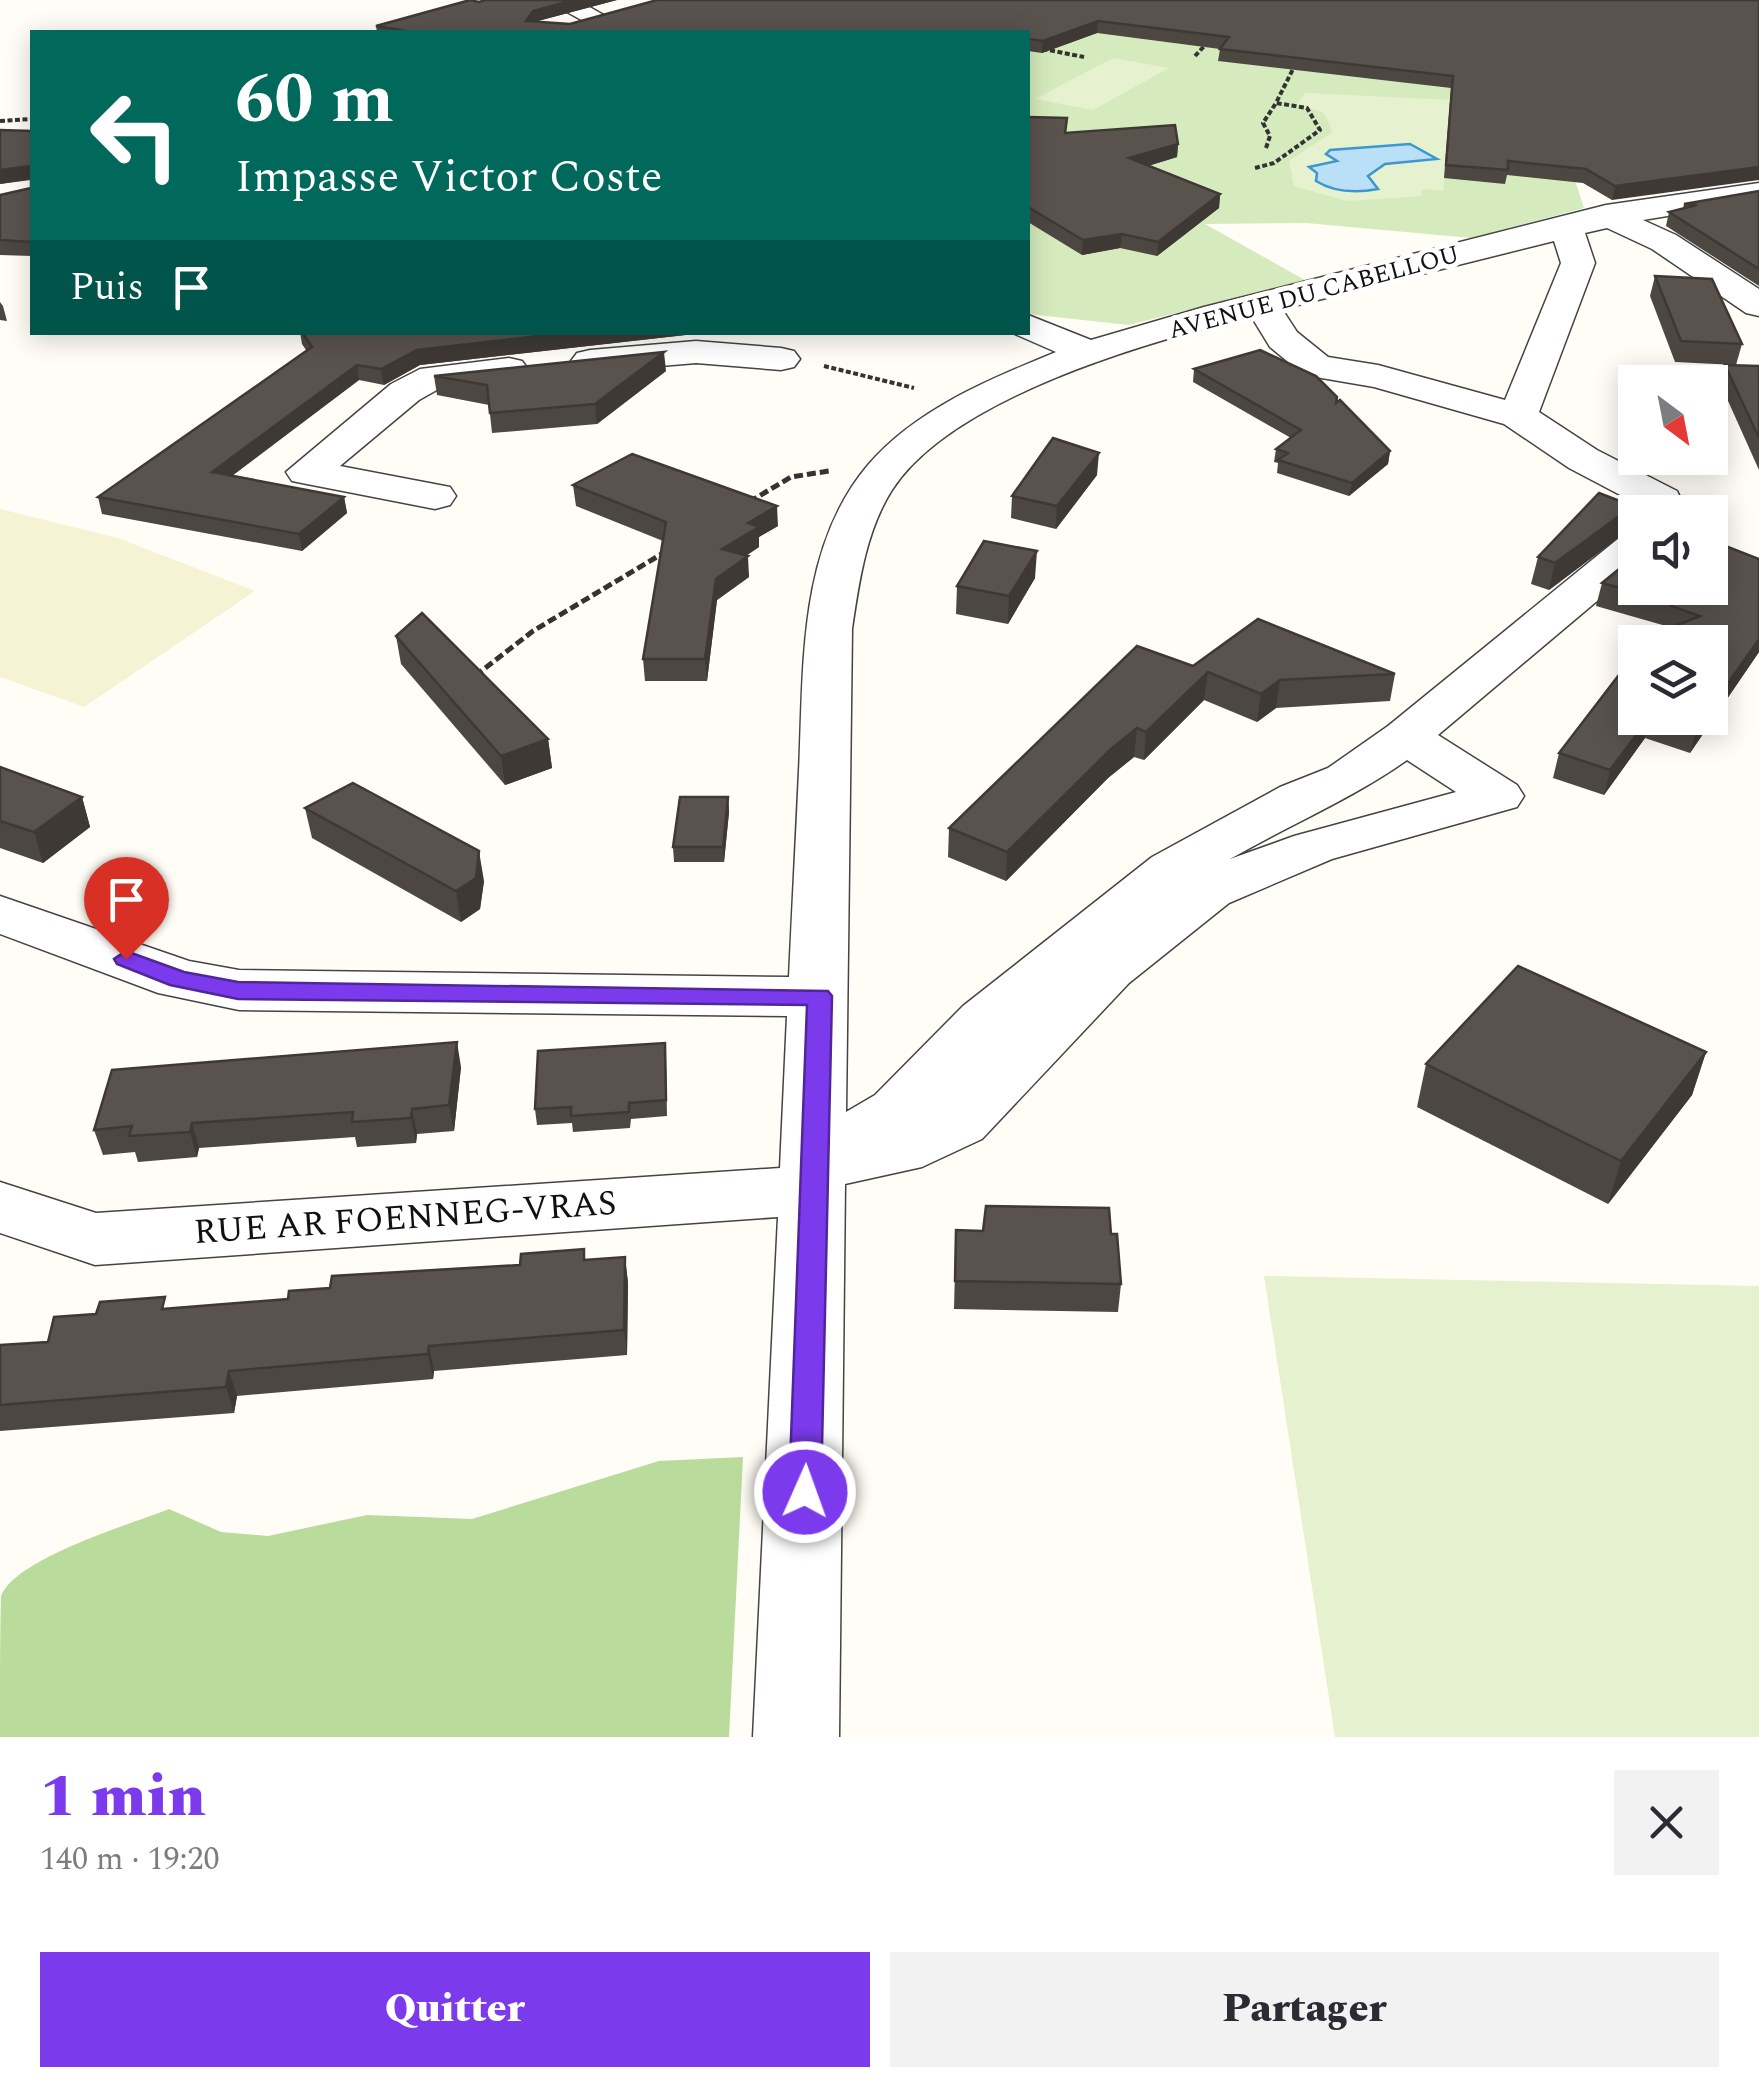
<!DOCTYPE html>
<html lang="fr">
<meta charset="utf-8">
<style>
:root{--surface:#fff;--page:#f2f2f3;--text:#2b2b33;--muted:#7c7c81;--accent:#7c3aed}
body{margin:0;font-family:Spectral,serif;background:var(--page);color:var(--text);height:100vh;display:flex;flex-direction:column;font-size:38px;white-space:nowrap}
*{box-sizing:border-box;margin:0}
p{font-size:32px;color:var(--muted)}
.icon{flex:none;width:55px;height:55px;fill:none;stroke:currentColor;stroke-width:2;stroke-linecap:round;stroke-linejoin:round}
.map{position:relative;height:1737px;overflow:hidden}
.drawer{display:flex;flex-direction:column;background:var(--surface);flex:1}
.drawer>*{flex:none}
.banner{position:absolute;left:30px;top:30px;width:1000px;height:305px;border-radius:0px;box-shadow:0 5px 25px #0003;background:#00695c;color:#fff;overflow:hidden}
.needle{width:65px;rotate:148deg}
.controls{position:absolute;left:1618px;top:365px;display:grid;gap:20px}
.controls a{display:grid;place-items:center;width:110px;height:110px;border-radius:0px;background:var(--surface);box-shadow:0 5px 25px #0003;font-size:50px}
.pin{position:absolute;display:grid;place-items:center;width:85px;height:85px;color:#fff;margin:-102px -42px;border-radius:50% 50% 50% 0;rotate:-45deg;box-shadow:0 0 10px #0007}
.pin .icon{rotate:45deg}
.me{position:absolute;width:110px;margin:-55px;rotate:2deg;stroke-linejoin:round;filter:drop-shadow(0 0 8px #0008)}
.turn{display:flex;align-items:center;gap:35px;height:210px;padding:0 40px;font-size:45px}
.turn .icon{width:130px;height:130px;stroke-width:2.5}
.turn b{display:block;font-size:70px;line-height:85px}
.then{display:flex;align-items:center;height:95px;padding:0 40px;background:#0003;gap:20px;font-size:38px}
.round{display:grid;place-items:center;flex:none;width:105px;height:105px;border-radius:0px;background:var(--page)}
.headline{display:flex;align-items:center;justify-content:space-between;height:170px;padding:0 40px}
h1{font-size:60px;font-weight:800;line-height:75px;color:var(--accent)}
.action{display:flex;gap:20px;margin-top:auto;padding:20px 40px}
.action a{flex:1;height:115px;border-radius:0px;background:var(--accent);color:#fff;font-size:40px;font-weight:800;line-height:115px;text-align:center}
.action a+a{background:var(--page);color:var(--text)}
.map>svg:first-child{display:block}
</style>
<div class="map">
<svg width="1759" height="1737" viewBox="0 0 1759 1737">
<rect width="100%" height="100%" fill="#fffdf5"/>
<path fill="#f6f3d4" d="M0,509L118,538L255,591L84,707L0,677Z"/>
<path fill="#d5ebbd" d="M896,0H1338L1543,82L1584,208L1472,238L1306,223L1205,224L1305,280L1129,325L1028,314V32H785Z"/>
<path fill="#b9dc9c" d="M743,1457L729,1737H0C0,1703 0,1627 1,1597C13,1559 131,1524 169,1509L221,1532L268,1536L367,1515L472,1519L659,1461Z"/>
<g fill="#e6f2cf">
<path d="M1113,58L1169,68L1093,110L1035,99Z"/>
<path d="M1306,93L1452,100L1443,191L1422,189L1421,196L1347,201L1294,186L1289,161L1333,132L1324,113L1297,104Z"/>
<path d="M1264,1276L1759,1286V1737H1335Z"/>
</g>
<path fill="#b9e0f7" stroke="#3f96cf" stroke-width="2.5" d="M1410,144L1437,159L1385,164L1368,176L1378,189C1356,193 1335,193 1316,181L1317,173L1309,167L1337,161L1326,154L1330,150Z"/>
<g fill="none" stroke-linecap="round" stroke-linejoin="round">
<g stroke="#444" stroke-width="3">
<g id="minor">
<path d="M545,0H577L609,18L605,23H587Z"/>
<path d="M1759,183V201L1643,220L1676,235L1759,289V316L1746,313L1652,249L1607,228L1585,233L1595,263L1539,412L1597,450L1677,491L1687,512H1645L1643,507L1569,468L1504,424L1374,387L1304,375L1270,347L1251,316C1148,342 952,397 892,490C866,531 859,582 852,629L846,1112L875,1095L963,1006L1152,857L1280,787L1328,768L1388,726L1619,538L1635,534V569L1438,735L1517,785L1524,796L1517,807L1332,859L1229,903L1129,983L982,1139L922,1167L845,1184L839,1737H753L778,1217L95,1265L0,1233V1182L96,1213L780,1168L787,1016L239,1010L158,993L0,934V896L189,961L239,970L789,977C792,908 796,840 799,771C804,668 797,549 868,465C916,409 990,379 1056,352L1015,334L1028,332V315L1091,340L1204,307L1606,205ZM1554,241L1561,263L1505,400L1378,365L1328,357L1297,332L1282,309ZM1407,760L1456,792L1294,836L1230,859C1289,825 1352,799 1407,760Z"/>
<path d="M696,341L781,348L794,351L800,359L794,367L781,370L696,363L590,372L577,369L571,361L577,353L590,350Z"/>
<path d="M509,358L522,361L528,369L522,377L442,387L419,400L340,466L450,487L456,496L450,505L435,509L307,484L292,481L286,472L391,384L420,369Z"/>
</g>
</g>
<g stroke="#333" stroke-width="4" stroke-dasharray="5 2.5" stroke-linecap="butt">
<path d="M1028,46L1084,57"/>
<path d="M1195,56L1208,42"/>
<path d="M0,121L32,119"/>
<path d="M1266,148L1270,136L1263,123L1276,103"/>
<path d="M1255,168L1274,163L1320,130L1307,108L1276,103L1293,69"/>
<path d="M824,366L914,388"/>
</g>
<g stroke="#333" stroke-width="5" stroke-dasharray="9 4" stroke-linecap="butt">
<path d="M749,502L791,477L829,471"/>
<path d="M475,676L533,631L665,552"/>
</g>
<use href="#minor" fill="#fff" fill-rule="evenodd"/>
</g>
<g fill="#4d4742">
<path d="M485,0H617L538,21L570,24L1759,0L1612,200L1583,183L1507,175L1505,184L1444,178L1451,88L1218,61L1220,49L1097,33L1042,53L1028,51V32H377L376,26Z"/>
<path d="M1028,117L1066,133L1178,144L1177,157L1148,166L1220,194L1219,208L1157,256L1120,248L1082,255L1028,222Z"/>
<path d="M32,131V256L0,255V195L31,188V180L0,184Z"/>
<path d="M1759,191V286L1666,226L1669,212L1683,208L1684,204Z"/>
<path d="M1655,276L1742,344L1736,365L1675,362L1650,296Z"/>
<path d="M0,302L3,306L7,321L0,320Z"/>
<path d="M300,332H712L420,365L384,385L359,380L233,475L344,497L347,513L302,551L102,514L98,497L306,350L302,344Z"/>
<path d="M1725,365L1759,366V470L1720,383Z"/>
<path d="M1194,369L1336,403L1390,451L1388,464L1349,496L1277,473L1278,463L1274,462L1276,449L1291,438L1193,382Z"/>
<path d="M666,371L597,424L492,433L489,405L437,395L434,376Z"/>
<path d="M1097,475L1056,529L1011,518L1012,496Z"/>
<path d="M573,485L778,526L759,537V547L746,556L749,577L717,600L707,681H645L643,659L663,541L576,506Z"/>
<path d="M1626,532L1549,590L1531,584L1538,557Z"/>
<path d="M1759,559V652L1690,753L1645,738L1604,795L1553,778L1559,753L1635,718H1710L1665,630L1666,626L1596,606L1602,583Z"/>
<path d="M1035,578L1008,624L956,614L957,586Z"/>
<path d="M396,636L548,739L552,768L505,785L401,664Z"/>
<path d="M1193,666L1395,674L1390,701L1276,708L1257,722L1204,700L1144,760L1134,757L1108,778L1006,881L948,857L949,828Z"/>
<path d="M0,767L82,797L90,827L43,863L0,848Z"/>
<path d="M728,797L729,812L724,862H674L673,847Z"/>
<path d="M305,808L484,881L480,909L461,922L312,838Z"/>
<path d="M1706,1052L1692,1095L1608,1204L1417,1107L1426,1064Z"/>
<path d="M666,1059L667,1116L631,1119L630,1128L573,1132L572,1123L537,1125L535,1109Z"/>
<path d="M461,1067L454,1131L417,1134L416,1143L357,1147L355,1137L199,1148L197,1157L138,1162L135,1152L103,1155L94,1130Z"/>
<path d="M956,1230L1121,1284L1118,1312L954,1309Z"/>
<path d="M584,1249L585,1260L625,1257L628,1283L627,1355L434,1371L433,1379L237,1396L234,1413L0,1431V1345L48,1342L169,1308L288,1299L330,1288L520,1265Z"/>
</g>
<g fill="#3f3936">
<path d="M573,0H617L534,22L526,21L533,11Z"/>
<path d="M1098,21L1097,33L1042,53L1043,41Z"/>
<path d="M1178,144L1177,157L1128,172L1129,158Z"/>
<path d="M31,166L32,179L0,184V170Z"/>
<path d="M1759,167V180L1612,200L1615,186Z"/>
<path d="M1220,194L1219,208L1157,256L1158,242Z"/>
<path d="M1122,234L1120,248L1082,255L1083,240Z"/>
<path d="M573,332H712L420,365L384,385L381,369L417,350Z"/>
<path d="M664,352L666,371L597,424L595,404Z"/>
<path d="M357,365L359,380L216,488L212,472Z"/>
<path d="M1390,451L1388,464L1349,496L1352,483Z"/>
<path d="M1099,453L1097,475L1056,529L1057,506Z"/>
<path d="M344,497L347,513L302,551L299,534Z"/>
<path d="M777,506L778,526L759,537V547L723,570L722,549L748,523Z"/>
<path d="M1633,506L1626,532L1549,590L1555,563Z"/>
<path d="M1037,551L1035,578L1008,624L1009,596Z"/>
<path d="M748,556L749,577L717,600L707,681L705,659L716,579Z"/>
<path d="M1759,639V652L1690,753L1697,728L1704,718H1710V709Z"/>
<path d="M1208,672L1204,700L1144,760L1146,732Z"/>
<path d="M1280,680L1276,708L1257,722L1261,694Z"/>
<path d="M1649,718H1651L1645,738L1604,795L1610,770Z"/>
<path d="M1137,728L1134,757L1108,778L1006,881L1007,852L1111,749Z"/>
<path d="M548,739L552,768L505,785L501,756Z"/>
<path d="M82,797L90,827L43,863L34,832Z"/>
<path d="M728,797L729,812L724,862L723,847Z"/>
<path d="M479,851L484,881L480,909L461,922L456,891Z"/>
<path d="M457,1042L461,1067L454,1131L449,1105Z"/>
<path d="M1706,1052L1692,1095L1608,1204L1621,1161Z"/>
<path d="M412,1109L417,1134L416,1143L411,1118Z"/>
<path d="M192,1123L199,1148L197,1157L190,1132Z"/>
<path d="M625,1257L628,1283L627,1355L624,1330Z"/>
<path d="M429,1346L434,1371L433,1379L428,1354Z"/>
<path d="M229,1371L237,1396L234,1413L226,1387Z"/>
</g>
<g fill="#5a524d" stroke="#3f3936" stroke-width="2.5">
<path d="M470,0L479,2L485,0H573L533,11L526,21L570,24L657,0H1759V167L1615,186L1586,169L1508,161V170L1446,165L1453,76L1220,49L1229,37L1098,21L1043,41L1028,39V32H412L376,26Z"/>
<path d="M1028,117L1067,118L1065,133L1175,125L1178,144L1129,158L1220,194L1158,242L1122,234L1083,240L1028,207Z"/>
<path d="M0,130L32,131V242L0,240V195L31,188V166L0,170Z"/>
<path d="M1759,191V269L1669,212L1697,205L1684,204Z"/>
<path d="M1655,276L1712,279L1742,344L1681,341Z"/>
<path d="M302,332H573L417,350L381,369L357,365L212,472L344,497L299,534L98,497L312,347Z"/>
<path d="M1260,350L1316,376L1337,397L1336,403L1340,400L1390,451L1352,483L1278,460L1288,453L1276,449L1301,430L1194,369Z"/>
<path d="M664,352L595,404L490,413L487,385L434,376Z"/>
<path d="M1725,365L1759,366V438Z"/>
<path d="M1053,438L1099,453L1057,506L1012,496Z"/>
<path d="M632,454L777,506L748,523L759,527L722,549L748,556L716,579L705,659H643L666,522L573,485Z"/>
<path d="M1599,493L1633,506L1555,563L1538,557Z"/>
<path d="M1710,540L1759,559V639L1710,709V642H1643L1647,637L1700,616L1671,606L1674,603L1602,583L1635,556V588H1710Z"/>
<path d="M984,541L1037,551L1009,596L957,586Z"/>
<path d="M422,613L548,739L501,756L396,636Z"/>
<path d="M1258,619L1395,674L1280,680L1261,694L1208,672L1146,732L1137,728L1111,749L1007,852L949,828L1137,646L1193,666Z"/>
<path d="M1635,654V718H1649L1610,770L1559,753Z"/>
<path d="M1666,718H1704L1697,728Z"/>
<path d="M0,767L82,797L34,832L0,821Z"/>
<path d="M353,783L479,851L476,878L456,891L305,808Z"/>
<path d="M680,797H728L723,847H673Z"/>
<path d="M1518,966L1706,1052L1621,1161L1426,1064Z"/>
<path d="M457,1042L449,1105L412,1109L411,1118L352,1122L353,1112L192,1123L190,1132L160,1134L129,1136L132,1126L94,1130L112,1070Z"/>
<path d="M665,1043L666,1100L629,1103V1112L571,1116V1107L535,1109L538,1051Z"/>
<path d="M986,1206L1109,1208L1111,1234H1117L1121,1284L955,1281L956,1230L983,1231Z"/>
<path d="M584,1249V1260L625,1257L624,1330L429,1346L428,1354L229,1371L226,1387L0,1405V1345L48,1342L54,1317L96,1314L100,1302L165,1297L162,1309L288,1299L289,1291L330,1288L332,1276L520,1265L521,1254Z"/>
</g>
<path fill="#7c3aed" stroke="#51269a" stroke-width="2.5" d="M126,951L184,972L238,982L828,991L832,996L821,1492L816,1502L805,1506L794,1502L789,1492L807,1005L238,999L170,985L117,964L114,959Z"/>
<g text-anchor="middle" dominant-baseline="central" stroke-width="10" stroke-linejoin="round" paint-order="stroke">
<g font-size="25" fill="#111" stroke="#fff">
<text transform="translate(1314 293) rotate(-15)">AVENUE DU CABELLOU</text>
</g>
<g font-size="35" fill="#111" stroke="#fff">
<text transform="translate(405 1218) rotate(-4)">RUE AR FOENNEG-VRAS</text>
</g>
</g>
</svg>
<div class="controls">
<a><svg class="needle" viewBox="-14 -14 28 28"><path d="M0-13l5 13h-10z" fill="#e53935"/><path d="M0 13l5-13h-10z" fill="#7c7c81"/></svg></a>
<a><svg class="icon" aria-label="sound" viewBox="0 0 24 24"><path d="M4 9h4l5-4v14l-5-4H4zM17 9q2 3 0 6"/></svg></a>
<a><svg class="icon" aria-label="layers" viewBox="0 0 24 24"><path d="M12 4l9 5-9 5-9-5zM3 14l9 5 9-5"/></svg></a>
</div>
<div class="pin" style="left:126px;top:959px;background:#d93025"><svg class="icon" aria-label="arrive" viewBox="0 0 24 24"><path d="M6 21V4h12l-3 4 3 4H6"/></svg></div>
<svg class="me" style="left:805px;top:1492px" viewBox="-20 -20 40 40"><circle r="17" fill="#7c3aed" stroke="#fff" stroke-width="3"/><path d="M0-11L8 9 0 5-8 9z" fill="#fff"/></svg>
<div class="banner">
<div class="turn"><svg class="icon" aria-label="left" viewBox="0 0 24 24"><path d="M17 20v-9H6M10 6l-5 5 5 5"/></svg><div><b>60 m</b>Impasse Victor Coste</div></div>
<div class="then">Puis<svg class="icon" aria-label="arrive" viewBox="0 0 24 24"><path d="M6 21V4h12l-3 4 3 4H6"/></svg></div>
</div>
</div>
<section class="drawer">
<div class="headline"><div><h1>1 min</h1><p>140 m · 19:20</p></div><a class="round"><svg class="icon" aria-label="close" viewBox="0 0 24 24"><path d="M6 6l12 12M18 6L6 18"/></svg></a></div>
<div class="action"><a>Quitter</a><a>Partager</a></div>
</section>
